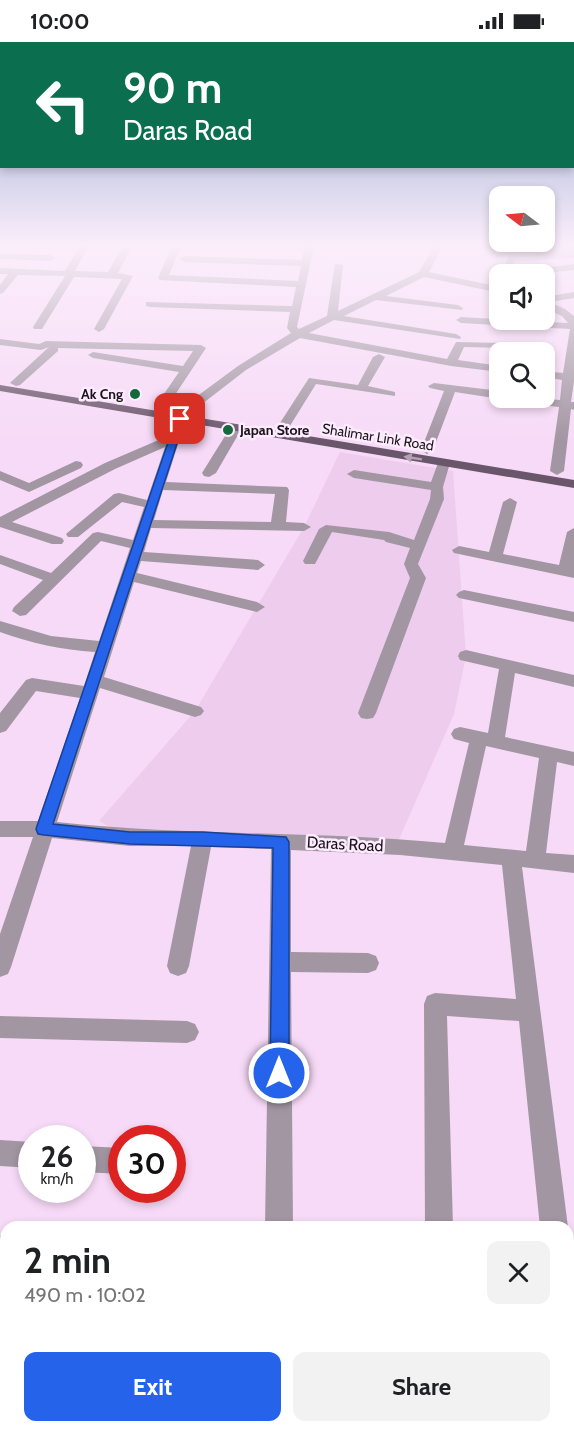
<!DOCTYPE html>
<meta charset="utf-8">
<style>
:root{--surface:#fff;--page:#f2f2f2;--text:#202124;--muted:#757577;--accent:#2563eb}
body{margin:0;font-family:Cabin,sans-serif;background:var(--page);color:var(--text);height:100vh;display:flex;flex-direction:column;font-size:22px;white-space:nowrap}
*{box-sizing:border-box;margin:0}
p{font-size:20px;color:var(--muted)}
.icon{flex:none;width:33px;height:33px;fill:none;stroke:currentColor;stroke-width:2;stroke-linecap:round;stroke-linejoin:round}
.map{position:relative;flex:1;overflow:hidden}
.drawer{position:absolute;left:0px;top:1179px;width:574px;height:212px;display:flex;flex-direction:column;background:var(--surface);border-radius:18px 18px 0 0;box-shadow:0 3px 9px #0003}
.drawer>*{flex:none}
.banner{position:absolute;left:0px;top:0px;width:574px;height:126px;box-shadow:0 3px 9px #0003;background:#0b6e4f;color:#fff;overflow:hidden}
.needle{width:39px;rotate:286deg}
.buttons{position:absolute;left:489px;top:144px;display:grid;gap:12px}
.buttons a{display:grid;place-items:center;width:66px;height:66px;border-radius:12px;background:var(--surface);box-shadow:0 3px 9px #0003;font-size:30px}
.speed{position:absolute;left:18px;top:1083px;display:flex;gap:12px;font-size:30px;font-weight:700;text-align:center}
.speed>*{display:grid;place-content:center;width:78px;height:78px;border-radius:50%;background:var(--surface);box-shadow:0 3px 9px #0003;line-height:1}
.speed small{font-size:15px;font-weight:400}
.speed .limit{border:9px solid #d22;background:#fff;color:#111}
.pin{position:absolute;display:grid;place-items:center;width:51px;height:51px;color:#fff;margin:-26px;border-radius:12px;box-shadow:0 3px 9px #0006}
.me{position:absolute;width:66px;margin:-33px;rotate:0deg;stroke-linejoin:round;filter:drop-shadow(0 0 4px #0008)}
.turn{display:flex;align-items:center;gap:21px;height:126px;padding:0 24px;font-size:27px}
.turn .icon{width:78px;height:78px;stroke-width:2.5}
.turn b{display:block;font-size:42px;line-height:51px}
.round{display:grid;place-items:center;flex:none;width:63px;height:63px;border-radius:12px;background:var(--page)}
.overview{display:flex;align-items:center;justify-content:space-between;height:102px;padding:0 24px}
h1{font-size:36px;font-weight:800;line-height:45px}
.primary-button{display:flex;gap:12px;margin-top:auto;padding:12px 24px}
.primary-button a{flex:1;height:69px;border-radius:12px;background:var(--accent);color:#fff;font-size:24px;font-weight:800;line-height:69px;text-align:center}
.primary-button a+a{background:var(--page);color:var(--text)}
.status{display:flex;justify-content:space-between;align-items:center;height:42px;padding:0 30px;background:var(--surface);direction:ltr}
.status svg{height:16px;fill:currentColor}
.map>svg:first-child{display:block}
</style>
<div class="status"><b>10:00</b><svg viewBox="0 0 49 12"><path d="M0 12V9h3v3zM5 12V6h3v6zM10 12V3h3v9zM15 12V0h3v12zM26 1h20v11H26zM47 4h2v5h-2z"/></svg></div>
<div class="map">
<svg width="574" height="1390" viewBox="0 0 574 1390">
<rect width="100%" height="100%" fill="#f7daf7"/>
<path fill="#edccee" d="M340,410L453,429L466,614L454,672L397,802L130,796L99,779L195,669L304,485Z"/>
<path fill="#c1a8c2" d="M517,204H574V216L511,220Z"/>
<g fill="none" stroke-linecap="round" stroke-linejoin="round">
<g fill="#a296a2" fill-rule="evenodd">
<path d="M80,204H89L75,229L108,230L123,204H132L118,231L133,234L104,287L99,290L94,287L122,237L74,235L42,287H34L33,285L65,234L18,233L3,251L0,252V243L8,232H0V226L65,229Z"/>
<path d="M172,204H181L169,233L298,239L301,224L184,220L179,217L184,214L302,218L305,204H314L297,285L299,287L327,274L335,221L343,223L338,269L419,230L434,204H443L429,230L500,245V251L424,235L386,254L458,263L463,266L462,268L376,258L344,274L456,292L461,295L460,297L334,278L309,291L447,317L456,300L503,301L508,304L507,306L464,305L458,318L500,324V330L451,324L300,296L246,328L189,372H181V366L238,324L291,291L287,286L290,270L150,265L146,264V260L292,264L296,245L160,238L158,236Z"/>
<path d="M469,204H521L510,232H501L510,211Z"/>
<path d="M0,211L50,213L55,216L50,219L0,217Z"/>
<path d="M574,222V228L538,232H515L520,229Z"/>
<path d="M574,250V256L549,260L565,267L574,274V339L571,360H574V368L571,367L564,429L557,433L550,429L559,365L516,360L510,356H538L560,358L562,338L544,335V329L563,331L570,287L461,281L456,278L461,275L568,281L562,274L544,266V255Z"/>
<path d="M0,297L39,302L46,299L201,303L206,306L165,368L161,369L155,365L179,330L93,316L88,313L93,310L183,324L193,309L58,306V309L20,343L16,344L10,341L12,339L49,305L41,308L0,303Z"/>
<path d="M379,312L385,315L368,344L395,350V354L316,342L288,387H280L278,384L309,336L358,343L373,315Z"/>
<path d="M434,341L500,349V356H504L500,357L455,350L433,408L427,412L421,408L444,349L430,346L428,344Z"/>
<path d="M180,373L186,377L166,440L287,445L289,448L286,480L304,481L311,485L304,489L151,486L144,510L258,518L265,523L258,528L141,519L137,531L257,560L265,565L257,570L134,540L104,635L201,665L204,669L201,673L195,675L100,646L57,780C186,794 316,789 445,801L469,701L454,697L451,692L454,687L460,685L488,691L499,627L460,618L458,614L460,610L466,608L574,633V645L515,631L505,695L574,710V724L557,720L546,811L574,813V831L522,825L568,1185H540L519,979L447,974L453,1185H425L424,962L427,954L435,951L516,957L502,823L400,813L291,808V910L368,911L376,914L379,921L376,928L368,931L291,930L293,1185H265L271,807L211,805L189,924L186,931L178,934L170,931L167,924L191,804H130L52,796L11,925L8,932L0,935V892L33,795H0V779H38L80,656L36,649L6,689L0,691V671L26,638L32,636L84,644L95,610C62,608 31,601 0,590V579L51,594L99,599L130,506L101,499L26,573L20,574L12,569L14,565L43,538L0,522V513L51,531L93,491L98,490L133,498L144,465L122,460L78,495H68L66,492L114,452L119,451L147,458L165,405L115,427L12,480L62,496L64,499L62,502H52L0,485V475L105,421L168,394L174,377ZM163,448L275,452L271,480L154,478ZM486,704L539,716L526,809L464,803Z"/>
<path d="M236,382L242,386L216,431L209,435L204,434L202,431L230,386Z"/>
<path d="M444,417L450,421L443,445L444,457L418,522L426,536L376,671L373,676L367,677L361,676L358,671L410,536L404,522L410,506L386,500L384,498L332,490L315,522H305L303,519L319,487L326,483L389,490L414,498L430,457L431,448L354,436L347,432L354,428L431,440L438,421Z"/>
<path d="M76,419L81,420L83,423L81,426L29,450L0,438V429L29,441Z"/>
<path d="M510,456L517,460L503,512L559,523L567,490L574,486V536L454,511L452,508L459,504L489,510L503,460Z"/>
<path d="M464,548L574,570V580L459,556L456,553L459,550Z"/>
<path d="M0,974L187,979L195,982L199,990L195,998L187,1001L0,996Z"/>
<path d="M0,1098L32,1100V1126L0,1124Z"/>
<path d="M82,1104L122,1106V1132L82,1130Z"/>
<rect x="0" y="1193" width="6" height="28"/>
<path d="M568,1299L574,1301V1376L568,1374Z"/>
<path d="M0,1306L6,1307V1337L0,1336Z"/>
<path d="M124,1384H154L153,1390H123Z"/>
<rect x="261" y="1384" width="30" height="6"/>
<path d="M427,1384H457L458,1390H428Z"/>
</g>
<path fill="#6a566b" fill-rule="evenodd" d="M0,343L574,438V446L0,349Z"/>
</g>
<defs><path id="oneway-solid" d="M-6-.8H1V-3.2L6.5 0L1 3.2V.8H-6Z" transform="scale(1.5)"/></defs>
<use fill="#b4a1b4" href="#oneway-solid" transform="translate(413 416) rotate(-171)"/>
<linearGradient id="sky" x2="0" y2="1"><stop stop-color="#8aa0cb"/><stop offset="0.51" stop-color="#fbeefb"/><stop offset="1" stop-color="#fbeefb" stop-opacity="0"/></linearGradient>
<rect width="574" height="399" fill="url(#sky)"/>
<path fill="#2563eb" stroke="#184099" stroke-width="1.5" d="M180,374L185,377L53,782L130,790H203L286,795L289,800V1031L286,1037L279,1040L273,1037L270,1031L273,806L130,802L44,793L38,792L36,787L176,377Z"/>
<g fill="#126a3c" stroke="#fdecfd" stroke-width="2">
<circle cx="135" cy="352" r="6"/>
<circle cx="228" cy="388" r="6"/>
</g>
<g text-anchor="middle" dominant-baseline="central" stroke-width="5" stroke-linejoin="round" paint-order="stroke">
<g font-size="14" font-weight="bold" fill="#1d131d" stroke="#fdecfd" text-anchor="end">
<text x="123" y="352">Ak Cng</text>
<text x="240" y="388" text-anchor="start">Japan Store</text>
</g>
<g font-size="14" fill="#1d131d" stroke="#fdecfd">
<text transform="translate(378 395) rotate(9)">Shalimar Link Road</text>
</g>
<g font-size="16" fill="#1d131d" stroke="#fdecfd">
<text transform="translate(345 802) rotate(3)">Daras Road</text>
</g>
</g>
</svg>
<div class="buttons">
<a><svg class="needle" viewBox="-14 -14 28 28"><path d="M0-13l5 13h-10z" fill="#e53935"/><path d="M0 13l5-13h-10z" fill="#757577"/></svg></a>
<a><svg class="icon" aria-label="sound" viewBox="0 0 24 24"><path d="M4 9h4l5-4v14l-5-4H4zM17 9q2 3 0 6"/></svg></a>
<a><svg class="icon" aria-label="search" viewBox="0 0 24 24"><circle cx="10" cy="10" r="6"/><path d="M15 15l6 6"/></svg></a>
</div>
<div class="speed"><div>26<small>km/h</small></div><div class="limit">30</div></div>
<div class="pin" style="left:180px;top:377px;background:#d93025"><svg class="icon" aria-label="arrive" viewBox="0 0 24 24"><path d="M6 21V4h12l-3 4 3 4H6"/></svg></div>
<svg class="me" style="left:279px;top:1031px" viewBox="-20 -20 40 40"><circle r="17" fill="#2563eb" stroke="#fff" stroke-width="3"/><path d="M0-11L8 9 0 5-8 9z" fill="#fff"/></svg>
<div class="banner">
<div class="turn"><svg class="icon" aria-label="left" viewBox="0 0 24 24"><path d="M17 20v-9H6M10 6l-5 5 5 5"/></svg><div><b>90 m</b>Daras Road</div></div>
</div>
<section class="drawer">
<div class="overview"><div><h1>2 min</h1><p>490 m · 10:02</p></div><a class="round"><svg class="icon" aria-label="close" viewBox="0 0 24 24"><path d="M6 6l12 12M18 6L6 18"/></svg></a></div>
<div class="primary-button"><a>Exit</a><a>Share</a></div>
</section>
</div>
